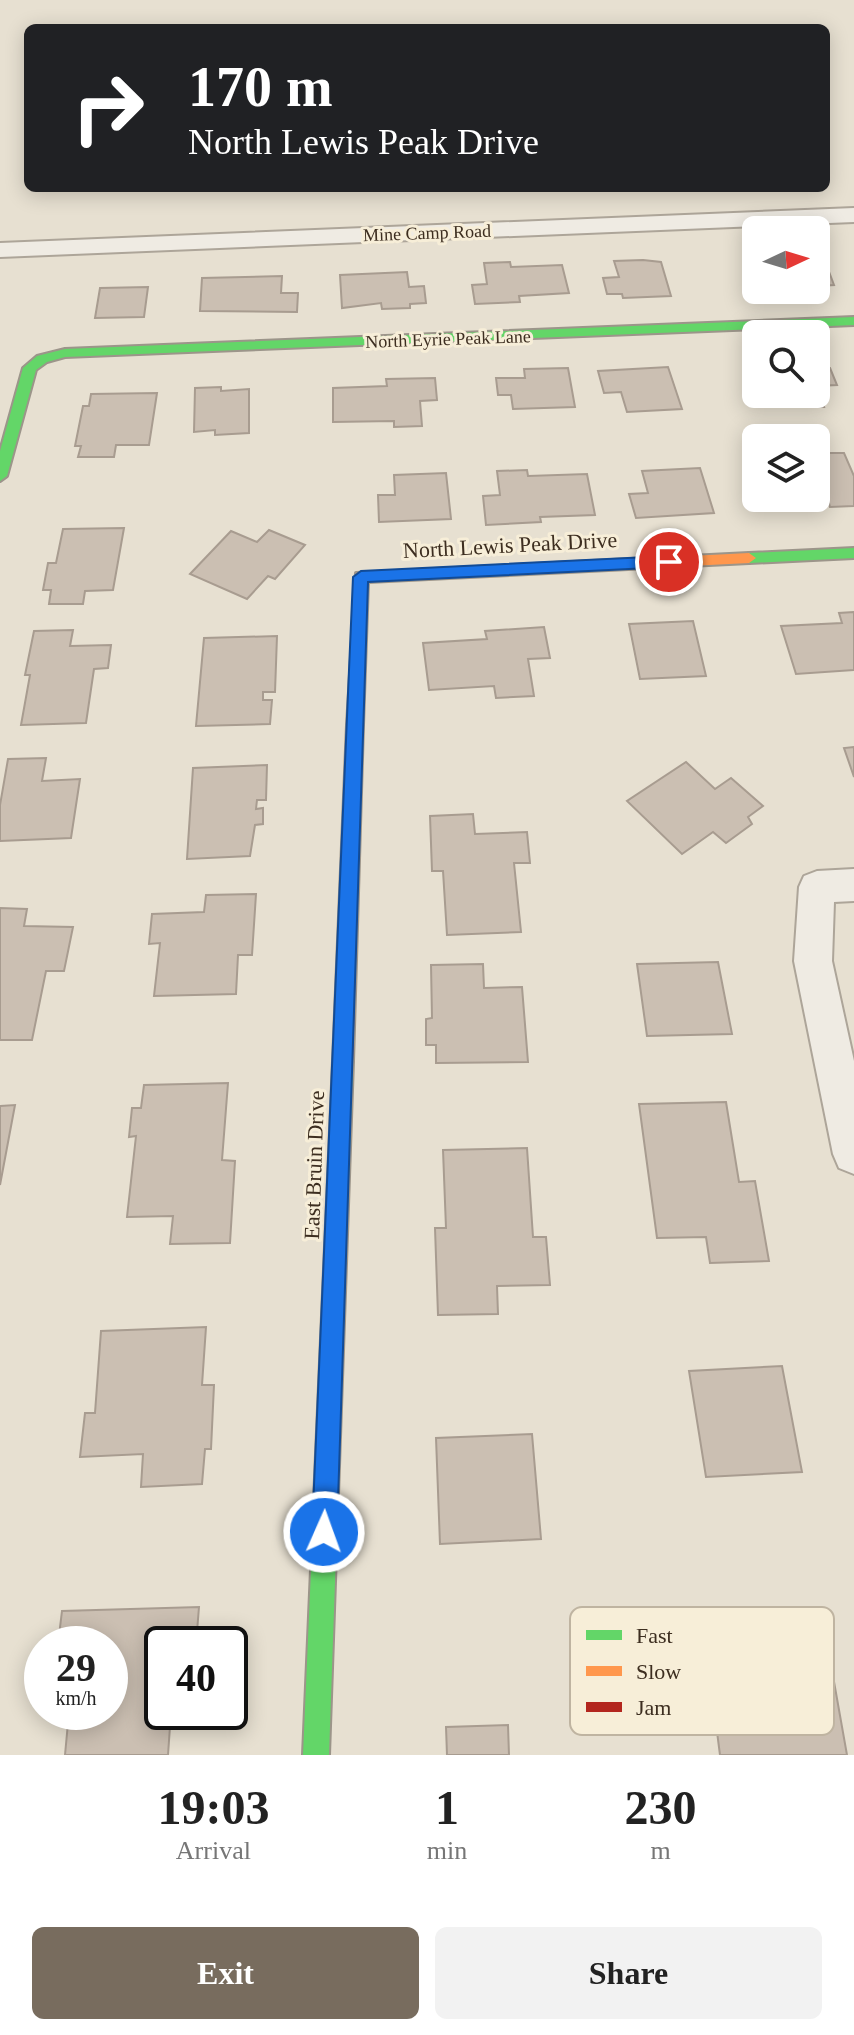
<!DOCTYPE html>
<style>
:root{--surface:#fff;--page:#f2f2f2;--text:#222;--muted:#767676;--accent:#786c5e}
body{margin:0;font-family:Georgia,serif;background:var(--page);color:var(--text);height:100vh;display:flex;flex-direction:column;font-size:30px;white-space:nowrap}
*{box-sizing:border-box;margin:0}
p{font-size:26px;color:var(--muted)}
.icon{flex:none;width:44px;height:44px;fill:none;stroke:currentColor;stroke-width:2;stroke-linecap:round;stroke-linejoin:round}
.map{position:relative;height:1755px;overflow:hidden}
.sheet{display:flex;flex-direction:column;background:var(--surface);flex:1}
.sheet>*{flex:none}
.banner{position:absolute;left:24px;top:24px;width:806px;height:168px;border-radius:12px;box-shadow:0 4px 20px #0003;background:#202124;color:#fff;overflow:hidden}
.needle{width:52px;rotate:86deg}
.fabs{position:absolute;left:742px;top:216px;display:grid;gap:16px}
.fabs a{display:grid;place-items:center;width:88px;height:88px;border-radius:12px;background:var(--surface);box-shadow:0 4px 20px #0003;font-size:40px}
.speed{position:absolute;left:24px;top:1626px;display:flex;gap:16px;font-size:40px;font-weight:700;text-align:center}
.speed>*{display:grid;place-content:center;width:104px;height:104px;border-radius:50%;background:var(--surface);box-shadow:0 4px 20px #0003;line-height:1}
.speed small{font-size:20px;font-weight:400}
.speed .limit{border:4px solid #111;border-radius:12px;background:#fff;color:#111}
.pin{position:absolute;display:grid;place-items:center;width:68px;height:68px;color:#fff;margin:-34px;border:4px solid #fff;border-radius:50%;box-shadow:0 2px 8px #0007}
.me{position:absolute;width:88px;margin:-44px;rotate:2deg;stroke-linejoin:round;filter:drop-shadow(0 0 6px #0008)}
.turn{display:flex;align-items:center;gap:28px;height:168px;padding:0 32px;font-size:36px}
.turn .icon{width:104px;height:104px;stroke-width:2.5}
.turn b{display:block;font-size:56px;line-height:68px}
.eta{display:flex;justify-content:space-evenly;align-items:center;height:136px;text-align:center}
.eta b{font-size:48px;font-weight:700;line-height:56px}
.button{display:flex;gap:16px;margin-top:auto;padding:16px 32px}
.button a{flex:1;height:92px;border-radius:12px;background:var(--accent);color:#fff;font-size:32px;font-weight:700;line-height:92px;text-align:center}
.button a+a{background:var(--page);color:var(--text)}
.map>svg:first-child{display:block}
</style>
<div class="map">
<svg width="854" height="1755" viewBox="0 0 854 1755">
<rect width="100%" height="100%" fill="#e7e0d1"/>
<g fill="#cbbfb2" stroke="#a89c90" stroke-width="2">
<path d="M643,260L661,262L671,296L623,298L622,294H607L603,278L619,277L614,261Z"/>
<path d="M510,262L511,267L562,265L569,293L519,296L520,302L475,304L472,285L487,284L484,263Z"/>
<path d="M828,269L834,285L818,286L820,290L770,291L816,290V270Z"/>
<path d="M407,272L409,287L424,286L426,303L410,304V308L382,309L381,303L342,308L340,275Z"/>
<path d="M282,276L281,293H298L297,312L200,311L202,278Z"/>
<path d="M148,287L144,317L95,318L100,288Z"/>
<path d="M668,367L682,409L627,412L621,392L604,393L598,371Z"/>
<path d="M568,368L575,407L513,409L511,395H498L496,378H525L524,369Z"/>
<path d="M830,368L837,385L816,386L824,407L774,405L770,394H816V369Z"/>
<path d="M435,378L437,400L420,401L422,426L394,427V421L333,422V388L387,386L386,379Z"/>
<path d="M221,387V391L249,389V433L215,435V430L194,432L195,388Z"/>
<path d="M157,393L149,445H116L114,457H78L81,446H75L83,406H89L91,394Z"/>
<path d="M821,453H844L854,476V506L830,507L828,499L791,500L790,498H816V456Z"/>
<path d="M700,468L714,513L636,518L629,494L648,493L642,471Z"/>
<path d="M527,470L528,476L587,474L595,515L540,517L541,522L486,525L483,496L500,495L497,471Z"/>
<path d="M446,473L451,519L379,522L378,495H395L394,475Z"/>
<path d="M124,528L113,590L85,591L83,604H49L51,590H43L48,563H56L63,529Z"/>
<path d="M269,530L305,545L275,579L268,576L247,599L190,574L231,531L257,542Z"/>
<path d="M854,612V670L796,674L781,626L842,623L839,613Z"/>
<path d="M693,621L706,676L640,679L629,624Z"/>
<path d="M544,627L550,658L528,659L534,696L496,698L494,686L429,690L423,643L487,639L485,631Z"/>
<path d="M73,630L70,646L111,645L108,668L94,669L86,723L21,725L30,675H25L34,631Z"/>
<path d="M277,636L275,692H263V700H272L270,724L196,726L204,638Z"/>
<path d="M854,747V777L844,748Z"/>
<path d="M46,758L42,781L80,779L71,838L0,841V805L8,759Z"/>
<path d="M686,762L715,789L731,778L763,806L748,817L752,824L726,843L713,832L682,854L627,801Z"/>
<path d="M267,765L266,800H257L256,809L263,808V824L255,825L250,856L187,859L193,768Z"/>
<path d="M473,814L475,834L527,832L530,863H514L521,932L447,935L443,871H432L430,816Z"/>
<path d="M256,894L252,955H238L236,994L154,996L160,943L149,944L152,914L204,912L206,895Z"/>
<path d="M0,908L27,909L24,926L73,927L64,971H46L32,1040H0Z"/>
<path d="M718,962L732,1034L647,1036L637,964Z"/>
<path d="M483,964L484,988L522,987L528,1062L436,1063V1045H426V1019L432,1018L431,965Z"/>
<path d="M228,1083L222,1160L235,1161L230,1243L170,1244L173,1216L127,1217L136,1136L129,1137L132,1108H141L144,1085Z"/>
<path d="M726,1102L739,1182L755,1181L769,1261L710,1263L706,1237L657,1238L639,1104Z"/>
<path d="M15,1105L0,1185V1106Z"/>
<path d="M527,1148L533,1237H546L550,1285L497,1286L498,1314L438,1315L435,1228H446L443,1150Z"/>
<path d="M206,1327L202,1385H214L211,1449H205L202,1484L141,1487L143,1454L80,1457L85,1413H95L101,1331Z"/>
<path d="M782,1366L802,1472L706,1477L689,1371Z"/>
<path d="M532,1434L541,1539L440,1544L436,1438Z"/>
<path d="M199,1607L196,1644H162V1712H171L168,1755H65L69,1712H110V1644H58L62,1611Z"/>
<path d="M822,1614L847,1755H720L707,1654L762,1652L756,1616Z"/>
<path d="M508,1725L509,1755H447L446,1727Z"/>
</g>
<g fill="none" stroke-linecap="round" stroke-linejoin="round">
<g stroke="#ada599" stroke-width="4">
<g id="street">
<path d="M854,208V222L0,257V243Z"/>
<path d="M854,869V901L834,902L832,961L854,1061V1174L839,1168L833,1154L794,961L799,887L804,876L817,871Z"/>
</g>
</g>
<g stroke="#9c958a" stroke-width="4">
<g id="fast">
<path d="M854,317V325L65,357L47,362L36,370L7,476L0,481V451L23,368L37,356L65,349Z"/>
<path d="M854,548V558L749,563L742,558L749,553Z"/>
<path d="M343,1052L350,1054L353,1061L329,1755H303L333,1061L336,1054Z"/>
</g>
</g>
<g stroke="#9c958a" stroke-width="4">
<path id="slow" d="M749,553L756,558L749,563L368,582L363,725L355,732L347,725L356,573Z"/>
</g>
<g stroke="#9c958a" stroke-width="4">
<path id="jam" d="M355,718L363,725L353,1061L350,1068L343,1070L336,1068L333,1061L347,725Z"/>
</g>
<use href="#street" fill="#efebe3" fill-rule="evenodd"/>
<use href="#fast" fill="#63d668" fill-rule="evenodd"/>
<use href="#slow" fill="#ff974d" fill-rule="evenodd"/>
<use href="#jam" fill="#b3261e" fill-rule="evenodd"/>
</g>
<path fill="#1a73e8" stroke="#114b97" stroke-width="2" d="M669,556L677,562L669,567L368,582L337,1532L333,1541L324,1544L316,1541L312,1532L353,577L361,571Z"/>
<g text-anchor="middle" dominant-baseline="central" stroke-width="6" stroke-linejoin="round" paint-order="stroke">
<g font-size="18" fill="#3d2e20" stroke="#f7eed8">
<text transform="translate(427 233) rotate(-2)">Mine Camp Road</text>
<text transform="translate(448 339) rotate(-2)">North Eyrie Peak Lane</text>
</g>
<g font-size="22" fill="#3d2e20" stroke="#f7eed8">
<text transform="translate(510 545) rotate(-3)">North Lewis Peak Drive</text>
<text transform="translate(314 1165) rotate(-88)">East Bruin Drive</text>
</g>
</g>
<rect x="570" y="1607" width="264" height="128" rx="12" fill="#f7eed8" stroke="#bfb4a1" stroke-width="2"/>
<rect x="586" y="1630" width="36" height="10" fill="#63d668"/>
<rect x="586" y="1666" width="36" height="10" fill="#ff974d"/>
<rect x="586" y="1702" width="36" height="10" fill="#b3261e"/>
<g font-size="22" fill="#3d2e20">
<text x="636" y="1643">Fast</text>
<text x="636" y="1679">Slow</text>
<text x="636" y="1715">Jam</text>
</g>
</svg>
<div class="fabs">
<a><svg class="needle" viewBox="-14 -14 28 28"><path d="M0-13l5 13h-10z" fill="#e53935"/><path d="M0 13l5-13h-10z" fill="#767676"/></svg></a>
<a><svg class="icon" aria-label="search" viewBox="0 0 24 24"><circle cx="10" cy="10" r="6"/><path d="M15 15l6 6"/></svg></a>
<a><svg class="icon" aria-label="layers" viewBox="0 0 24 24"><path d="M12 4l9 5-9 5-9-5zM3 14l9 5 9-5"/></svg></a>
</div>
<div class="speed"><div>29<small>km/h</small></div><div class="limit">40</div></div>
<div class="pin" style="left:669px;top:562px;background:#d93025"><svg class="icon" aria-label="arrive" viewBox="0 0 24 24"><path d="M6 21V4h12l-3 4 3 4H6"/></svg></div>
<svg class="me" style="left:324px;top:1532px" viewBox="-20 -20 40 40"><circle r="17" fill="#1a73e8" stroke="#fff" stroke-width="3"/><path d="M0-11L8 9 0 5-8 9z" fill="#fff"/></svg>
<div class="banner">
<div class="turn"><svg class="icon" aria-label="right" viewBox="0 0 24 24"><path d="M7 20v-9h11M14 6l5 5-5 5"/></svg><div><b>170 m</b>North Lewis Peak Drive</div></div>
</div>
</div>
<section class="sheet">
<div class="eta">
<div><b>19:03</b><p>Arrival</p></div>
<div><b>1</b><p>min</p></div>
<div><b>230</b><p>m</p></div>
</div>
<div class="button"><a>Exit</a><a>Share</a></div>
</section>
